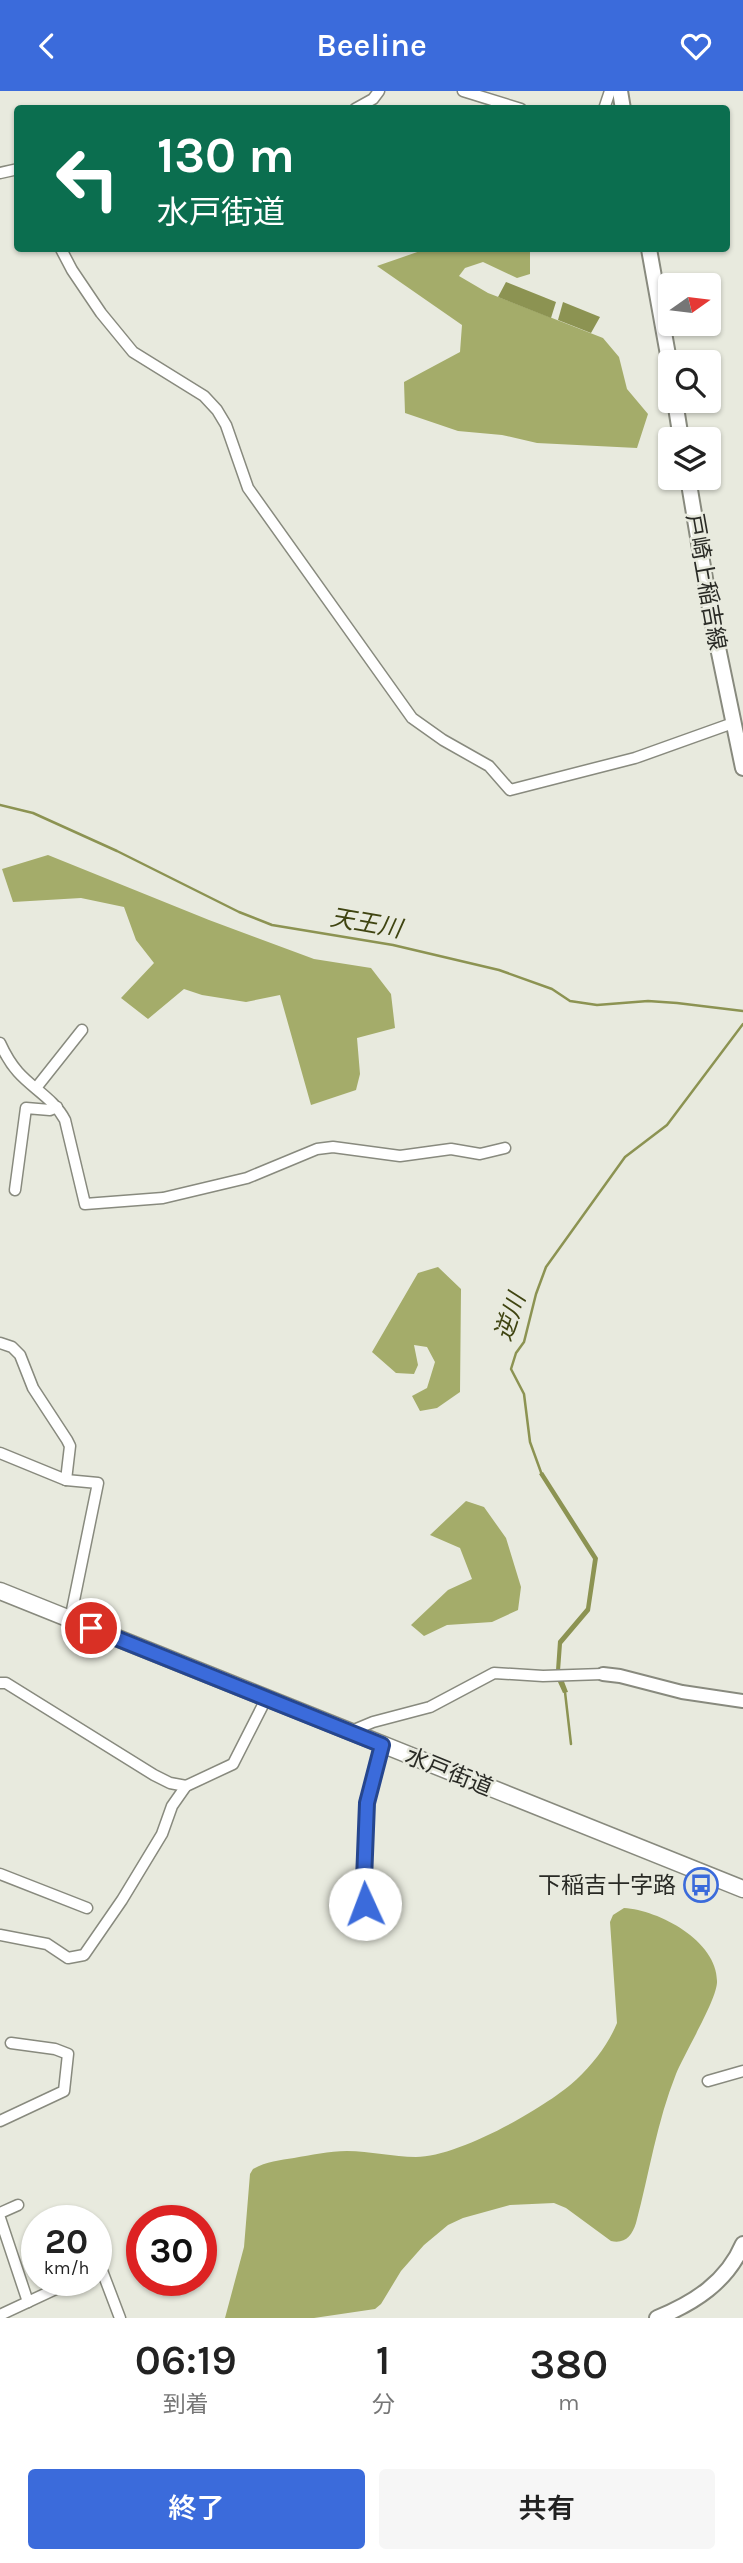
<!DOCTYPE html>
<html lang="ja">
<meta charset="utf-8">
<style>
:root{--surface:#fff;--page:#f6f6f6;--text:#222;--muted:#767676;--accent:#3b6bdb}
body{margin:0;font-family:Karla,"Noto Sans JP",sans-serif;background:var(--page);color:var(--text);height:100vh;display:flex;flex-direction:column;font-size:26px;white-space:nowrap}
*{box-sizing:border-box;margin:0}
p{font-size:23px;color:var(--muted)}
.icon{flex:none;width:38px;height:38px;fill:none;stroke:currentColor;stroke-width:2;stroke-linecap:round;stroke-linejoin:round}
.map{position:relative;height:2227px;overflow:hidden}
.details{display:flex;flex-direction:column;background:var(--surface);flex:1}
.details>*{flex:none}
.banner{position:absolute;left:14px;top:14px;width:716px;height:147px;border-radius:7px;box-shadow:0 2px 5px #0004;background:#0b6e4f;color:#fff;overflow:hidden}
.needle{width:46px;rotate:76deg}
.controls{position:absolute;left:658px;top:182px;display:grid;gap:14px}
.controls a{display:grid;place-items:center;width:63px;height:63px;border-radius:7px;background:var(--surface);box-shadow:0 2px 5px #0004;font-size:35px}
.speed{position:absolute;left:21px;top:2114px;display:flex;gap:14px;font-size:35px;font-weight:700;text-align:center}
.speed>*{display:grid;place-content:center;width:91px;height:91px;border-radius:50%;background:var(--surface);box-shadow:0 2px 5px #0004;line-height:1}
.speed small{font-size:18px;font-weight:400}
.speed .limit{border:10px solid #d22;background:#fff;color:#111}
.pin{position:absolute;display:grid;place-items:center;width:60px;height:60px;color:#fff;margin:-30px;border:4px solid #fff;border-radius:50%;box-shadow:0 2px 7px #0007}
.me{position:absolute;width:77px;margin:-38px;rotate:358deg;stroke-linejoin:round;filter:drop-shadow(0 0 5px #0008)}
.turn{display:flex;align-items:center;gap:24px;height:147px;padding:0 28px;font-size:32px}
.turn .icon{width:91px;height:91px;stroke-width:2.5}
.turn b{display:block;font-size:49px;line-height:60px}
.eta{display:flex;justify-content:space-evenly;align-items:center;height:119px;text-align:center}
.eta b{font-size:42px;font-weight:600;line-height:49px}
.cta{display:flex;gap:14px;margin-top:auto;padding:14px 28px}
.cta a{flex:1;height:80px;border-radius:7px;background:var(--accent);color:#fff;font-size:28px;font-weight:600;line-height:80px;text-align:center}
.cta a+a{background:var(--page);color:var(--text)}
header{display:flex;justify-content:space-between;align-items:center;height:91px;padding:0 28px;background:var(--accent);color:#fff;font-size:32px;font-weight:600}
.map>svg:first-child{display:block}
</style>
<header><svg class="icon" aria-label="back" viewBox="0 0 24 24"><path d="M15 5l-7 7 7 7"/></svg>Beeline<svg class="icon" aria-label="heart" viewBox="0 0 24 24"><path d="M12 20l-8-8c-3-5 5-10 8-4 3-6 11-1 8 4z"/></svg></header>
<div class="map">
<svg width="743" height="2227" viewBox="0 0 743 2227">
<rect width="100%" height="100%" fill="#e8eade"/>
<g fill="#a4ac6a">
<path d="M426,158H530V183L517,187L483,171L465,177L459,185L488,202L603,247L619,266L627,298L648,323L637,357L537,352L502,344L458,340L405,322L404,291L460,261L462,234L377,175Z"/>
<path d="M48,764L209,829L314,868L371,877L391,903L395,937L357,947L360,983L356,999L311,1014L280,904L246,911L202,904L184,898L148,928L121,907L154,872L136,849L124,816L81,807L13,811L2,778Z"/>
<path d="M438,1176L461,1198L460,1301L437,1317L420,1320L412,1305L427,1297L435,1271L427,1256L414,1254L418,1274L414,1283L396,1282L372,1261L418,1182Z"/>
<path d="M466,1410L484,1416L506,1447L521,1496L518,1519L492,1531L447,1534L424,1545L411,1534L448,1499L472,1488L460,1457L430,1444Z"/>
<path d="M624,1817C659,1819 717,1850 717,1890C718,1907 684,1963 676,1983C657,2030 649,2083 636,2132C632,2145 625,2153 611,2150L566,2117L554,2112L510,2114L463,2127L448,2134L424,2154L401,2180L381,2213L375,2218L314,2227H225L244,2156L250,2083L253,2078C265,2071 280,2069 294,2067C311,2064 329,2060 347,2060C370,2060 393,2066 416,2066C458,2066 546,2017 577,1988C594,1972 609,1952 617,1932L610,1831L613,1824Z"/>
</g>
<g fill="#8c9352">
<path d="M506,191L556,211L551,227L498,206Z"/>
<path d="M563,211L600,226L591,242L558,229Z"/>
<path d="M543,1381L598,1467L590,1520L562,1553L560,1580L568,1601L563,1602L558,1591L556,1579L558,1550L586,1517L593,1468L539,1383Z"/>
</g>
<g fill="none" stroke-linecap="round" stroke-linejoin="round">
<g stroke="#8c9352" stroke-width="2.5">
<path d="M0,714L33,722L117,760L239,821L272,834L393,854L499,879L552,898L570,910L597,914L648,910L677,912L743,920"/>
<path d="M542,1384L530,1351L524,1303L511,1278L516,1262L524,1251L536,1203L546,1176L625,1066L667,1034L743,933"/>
<path d="M565,1601L571,1653"/>
</g>
<g stroke="#888a7e" stroke-width="13">
<g id="minor">
<path d="M463,0L521,18"/>
<path d="M355,18L373,8L379,0"/>
<path d="M604,18L610,0"/>
<path d="M0,82L18,78"/>
<path d="M61,158L72,179L101,222L133,261L204,305L217,319L226,334L248,397L412,627L443,649L489,675L510,699L635,667L733,632"/>
<path d="M0,952C5,963 10,972 18,981C33,998 54,1008 65,1029L85,1113L163,1107L247,1087L317,1058L333,1056L400,1065L451,1058L480,1063L505,1057"/>
<path d="M36,997L82,939"/>
<path d="M15,1099L26,1017L50,1019L57,1016"/>
<path d="M0,1252L12,1256L20,1264L33,1297L67,1349L70,1355L66,1389"/>
<path d="M0,1362L66,1389L98,1392L70,1529"/>
<path d="M0,1592H6L154,1684L170,1692L186,1695"/>
<path d="M349,1641L373,1631L430,1616L494,1582L543,1585L603,1583"/>
<path d="M0,1783L87,1817"/>
<path d="M367,1837L364,1789L367,1712L382,1654"/>
<path d="M0,1844L47,1853L68,1867L84,1864L122,1809L162,1743L172,1715L186,1695L233,1673L266,1608"/>
<path d="M708,1990L743,1980"/>
<path d="M0,2030L64,2000L68,1963L55,1958L11,1952"/>
<path d="M0,2122L18,2114"/>
<path d="M0,2127L28,2211"/>
<path d="M96,2179L101,2177L120,2227"/>
<path d="M0,2224L75,2189"/>
</g>
</g>
<g stroke="#888a7e" stroke-width="16">
<path id="tertiary" d="M603,1583L620,1585L682,1601L743,1610"/>
</g>
<g stroke="#888a7e" stroke-width="18">
<g id="secondary">
<path d="M620,0L623,18"/>
<path d="M649,158L670,275"/>
<path d="M675,310L681,348"/>
<path d="M688,387L711,523L743,677"/>
<path d="M657,2227C694,2212 727,2191 743,2153"/>
</g>
</g>
<g stroke="#888a7e" stroke-width="19">
<path id="trunk" d="M0,1500L743,1798"/>
</g>
<use href="#minor" stroke="#fff" stroke-width="10"/>
<use href="#tertiary" stroke="#fff" stroke-width="12"/>
<use href="#secondary" stroke="#fff" stroke-width="14"/>
<use href="#trunk" stroke="#fff" stroke-width="16"/>
</g>
<g fill="none" stroke-linecap="round" stroke-linejoin="round">
<g stroke="#26468e" stroke-width="18">
<path id="route" d="M91,1537L382,1654L367,1712L364,1789L365,1813"/>
</g>
<use href="#route" stroke="#3b6bdb" stroke-width="12"/>
</g>
<defs>
<g id="bus-ring" transform="scale(1.75)"><circle r="9.5" fill="#e8eade" stroke="#3b6bdb" stroke-width="1.5"/><path d="M-5-6H5V4H4V6H2V4H-2V6H-4V4H-5ZM-3.5-4V0h7V-4ZM-3.5 1.2v1.5H-2V1.2ZM2 1.2v1.5H3.5V1.2Z" fill="#3b6bdb"/></g>
</defs>
<g fill-rule="evenodd">
<use href="#bus-ring" x="701" y="1794"/>
</g>
<g text-anchor="middle" dominant-baseline="central" stroke-width="5" stroke-linejoin="round" paint-order="stroke">
<g font-size="23" fill="#292a25" stroke="#e8eade">
<text transform="translate(706 491) rotate(80)">戸崎上稲吉線</text>
<text transform="translate(449 1681) rotate(22)">水戸街道</text>
</g>
<g font-size="23" fill="#292a25" stroke="#e8eade" text-anchor="end">
<text x="676" y="1794">下稲吉十字路</text>
</g>
<g font-size="24" font-style="italic" fill="#3f4411" stroke="#e8eade">
<text transform="translate(366 832) rotate(10)">天王川</text>
<text transform="translate(510 1226) rotate(-71)">逆川</text>
</g>
</g>
</svg>
<div class="controls">
<a><svg class="needle" viewBox="-14 -14 28 28"><path d="M0-13l5 13h-10z" fill="#e53935"/><path d="M0 13l5-13h-10z" fill="#767676"/></svg></a>
<a><svg class="icon" aria-label="search" viewBox="0 0 24 24"><circle cx="10" cy="10" r="6"/><path d="M15 15l6 6"/></svg></a>
<a><svg class="icon" aria-label="layers" viewBox="0 0 24 24"><path d="M12 4l9 5-9 5-9-5zM3 14l9 5 9-5"/></svg></a>
</div>
<div class="speed"><div>20<small>km/h</small></div><div class="limit">30</div></div>
<div class="pin" style="left:91px;top:1537px;background:#d93025"><svg class="icon" aria-label="arrive" viewBox="0 0 24 24"><path d="M6 21V4h12l-3 4 3 4H6"/></svg></div>
<svg class="me" style="left:365px;top:1813px" viewBox="-20 -20 40 40"><circle r="19" fill="#fff"/><path d="M0-13L10 11 0 6-10 11z" fill="#3b6bdb"/></svg>
<div class="banner">
<div class="turn"><svg class="icon" aria-label="left" viewBox="0 0 24 24"><path d="M17 20v-9H6M10 6l-5 5 5 5"/></svg><div><b>130 m</b>水戸街道</div></div>
</div>
</div>
<section class="details">
<div class="eta">
<div><b>06:19</b><p>到着</p></div>
<div><b>1</b><p>分</p></div>
<div><b>380</b><p>m</p></div>
</div>
<div class="cta"><a>終了</a><a>共有</a></div>
</section>
